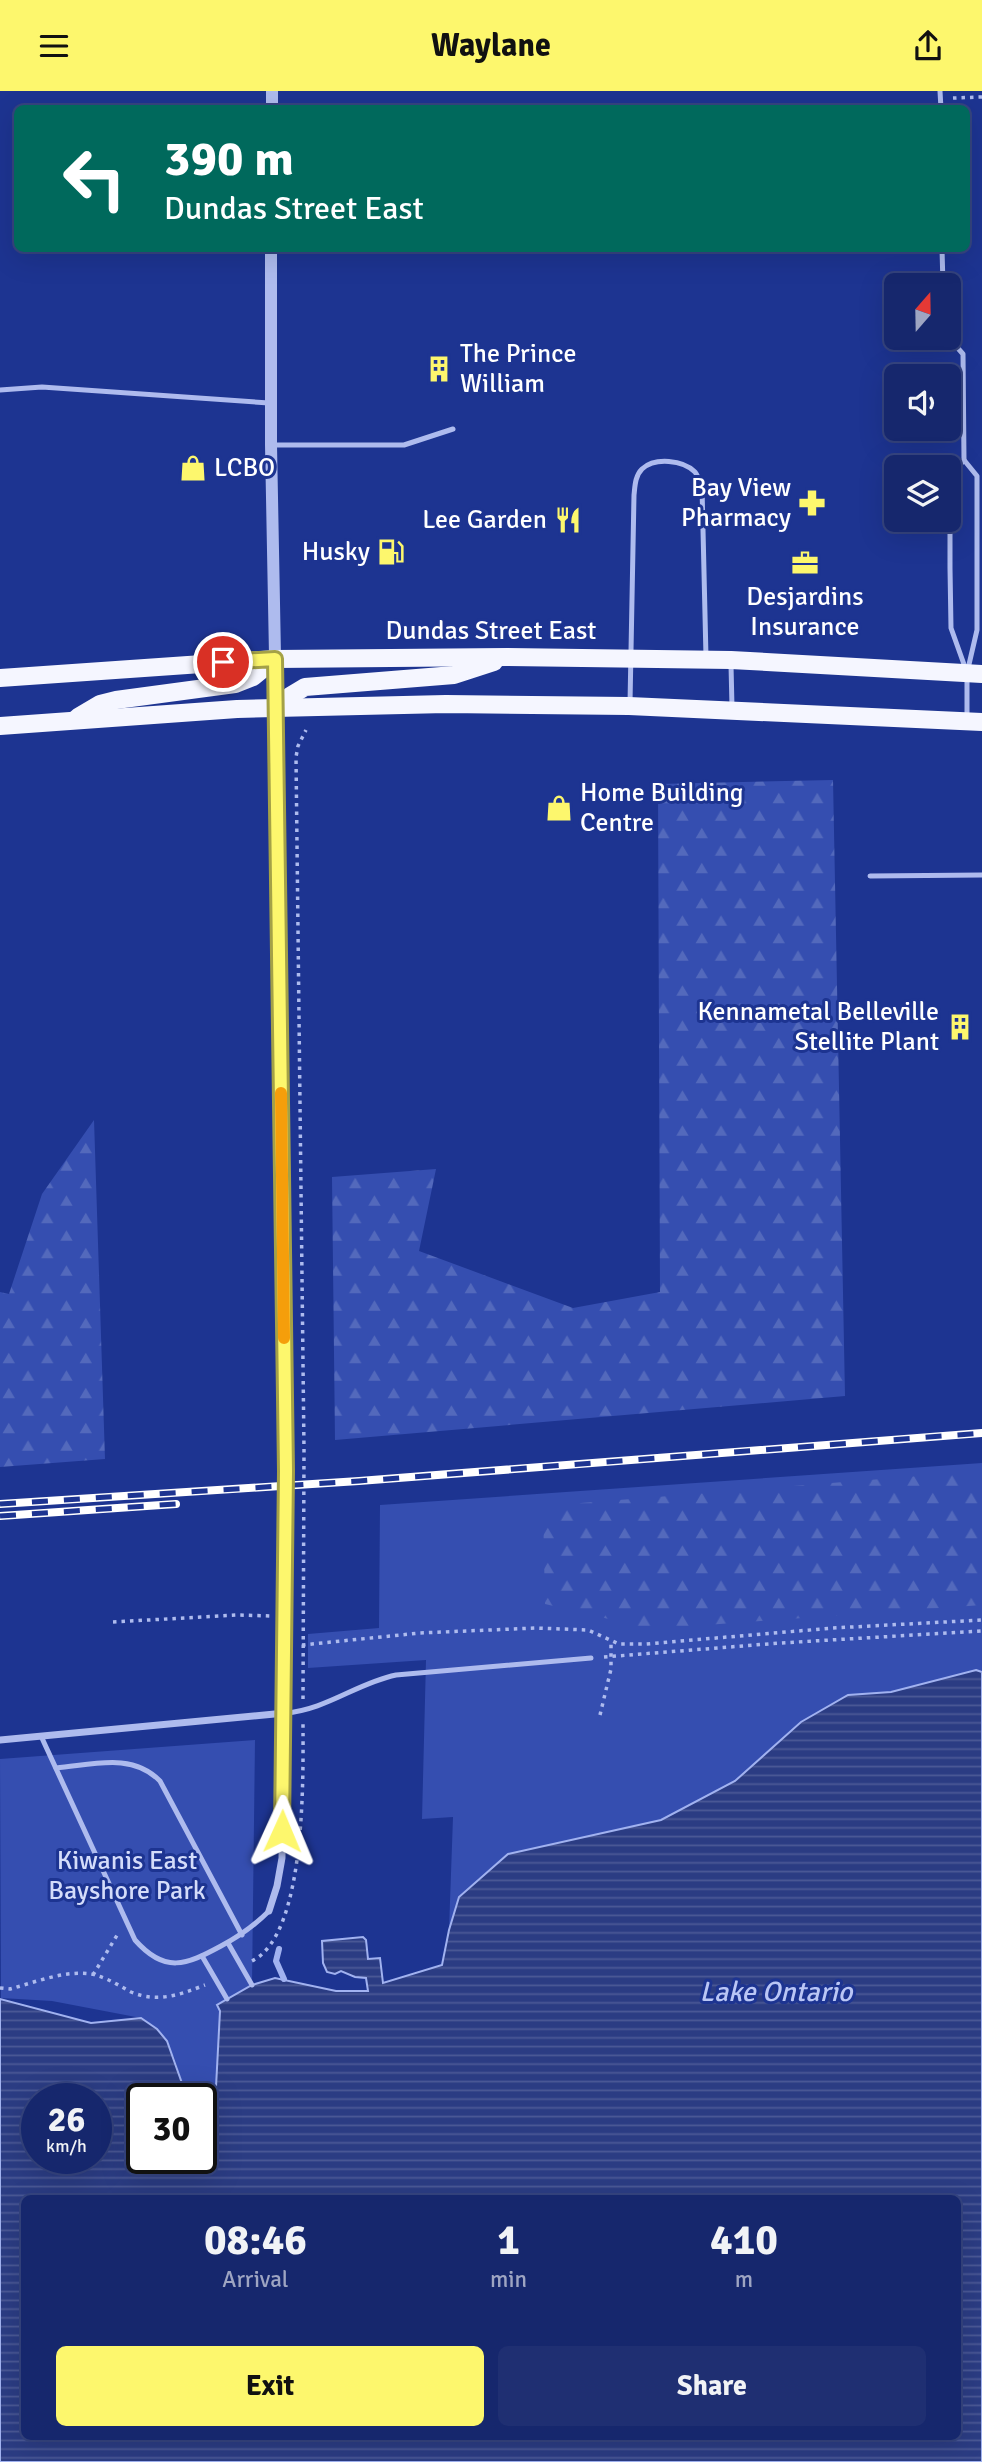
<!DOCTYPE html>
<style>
:root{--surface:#16276d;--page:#1f2f72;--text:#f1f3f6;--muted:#9ea5c2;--line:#354480;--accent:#fdf76d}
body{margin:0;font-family:Signika,sans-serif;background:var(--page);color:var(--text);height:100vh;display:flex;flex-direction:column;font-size:26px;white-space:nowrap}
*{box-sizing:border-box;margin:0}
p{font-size:23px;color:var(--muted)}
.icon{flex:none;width:38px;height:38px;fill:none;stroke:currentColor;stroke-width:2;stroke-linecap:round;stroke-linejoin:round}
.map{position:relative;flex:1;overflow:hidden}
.details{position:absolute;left:21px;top:2104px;width:940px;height:245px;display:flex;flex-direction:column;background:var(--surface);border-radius:10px;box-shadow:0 7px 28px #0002,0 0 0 2px var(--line)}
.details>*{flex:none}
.guide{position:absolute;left:14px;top:14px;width:956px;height:147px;border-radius:10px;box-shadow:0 7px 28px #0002,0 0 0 2px var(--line);background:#00695c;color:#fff;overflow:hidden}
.needle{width:46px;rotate:20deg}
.tools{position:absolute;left:884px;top:182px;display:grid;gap:14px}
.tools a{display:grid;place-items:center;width:77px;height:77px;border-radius:10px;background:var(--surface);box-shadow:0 7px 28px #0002,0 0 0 2px var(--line);font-size:35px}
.speed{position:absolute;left:21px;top:1992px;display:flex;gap:14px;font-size:35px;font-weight:700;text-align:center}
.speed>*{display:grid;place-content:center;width:91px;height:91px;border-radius:50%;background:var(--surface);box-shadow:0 7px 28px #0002,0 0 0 2px var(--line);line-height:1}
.speed small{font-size:18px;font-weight:400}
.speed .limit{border:4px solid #111;border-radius:10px;background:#fff;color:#111}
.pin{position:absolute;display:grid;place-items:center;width:60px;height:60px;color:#fff;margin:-30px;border:4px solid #fff;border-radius:50%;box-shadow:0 2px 7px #0007}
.me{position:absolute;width:77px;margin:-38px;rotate:1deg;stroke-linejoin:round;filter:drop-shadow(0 0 5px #0008)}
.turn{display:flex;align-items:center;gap:24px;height:147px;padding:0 35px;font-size:32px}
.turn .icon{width:91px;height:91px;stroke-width:2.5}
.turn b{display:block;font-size:49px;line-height:60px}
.eta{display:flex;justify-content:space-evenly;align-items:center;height:119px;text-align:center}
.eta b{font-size:42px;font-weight:700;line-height:49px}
.button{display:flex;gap:14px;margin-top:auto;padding:14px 35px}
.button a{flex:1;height:80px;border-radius:10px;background:var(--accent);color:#111;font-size:28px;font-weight:700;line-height:80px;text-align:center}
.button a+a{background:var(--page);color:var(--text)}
header{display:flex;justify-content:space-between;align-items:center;height:91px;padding:0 35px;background:var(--accent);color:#111;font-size:32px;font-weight:700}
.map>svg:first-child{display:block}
</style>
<header><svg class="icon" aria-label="menu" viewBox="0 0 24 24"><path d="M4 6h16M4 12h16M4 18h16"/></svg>Waylane<svg class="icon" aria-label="share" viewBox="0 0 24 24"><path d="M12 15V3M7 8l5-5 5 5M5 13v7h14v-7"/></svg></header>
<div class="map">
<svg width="982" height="2371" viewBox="0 0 982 2371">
<defs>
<pattern id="forest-firs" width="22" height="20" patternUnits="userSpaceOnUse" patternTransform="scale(1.75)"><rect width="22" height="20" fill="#354eb0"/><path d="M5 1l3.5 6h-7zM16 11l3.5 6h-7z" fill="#5369bc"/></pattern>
<pattern id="water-rules" width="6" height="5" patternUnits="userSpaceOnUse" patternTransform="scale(1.75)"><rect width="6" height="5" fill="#2b3c83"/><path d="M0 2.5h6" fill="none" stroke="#4b5996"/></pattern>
</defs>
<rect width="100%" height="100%" fill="#1d3491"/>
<g fill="#354eb0">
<path d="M982,1372V1581L976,1579L891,1601L848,1604L801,1631L735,1690L661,1729L508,1763L459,1806L449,1839L453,1726L422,1728L426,1569L308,1577V1543L379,1537L380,1414Z"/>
<path d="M255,1649L252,1894L217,1914L220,1920L217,1996L183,1995L174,1966L141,1927L52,1910L1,1907L0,1668Z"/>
</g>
<g fill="url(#forest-firs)">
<path d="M833,689L845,1305L335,1349L332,1086L436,1078L419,1160L573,1217L660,1201L658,693Z"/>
<path d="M94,1029L105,1368L0,1376V1201L9,1203L42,1103Z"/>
<path d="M982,1380V1514L651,1538L545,1513L543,1415Z"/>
</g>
<path fill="url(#water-rules)" stroke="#a1b2f0" stroke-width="2" fill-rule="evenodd" d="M976,1579L982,1581V2371H0V1908L91,1932L141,1927L157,1938L167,1950L183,1995L216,1996L220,1920L217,1914L252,1894L275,1887L336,1900H368L366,1887L355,1886L341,1880L335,1883L327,1881L323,1872L322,1850L363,1846L366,1849L368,1868L380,1867L383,1892L442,1874L449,1839L459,1806L508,1763L661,1729L735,1690L801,1631L848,1604L891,1601ZM37,2007H96V2067H37ZM142,2007H201V2067H142ZM24,2107H957V2345H24Z"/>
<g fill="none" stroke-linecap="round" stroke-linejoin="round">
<path stroke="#a1b2f0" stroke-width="6" d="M279,1858L276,1870L284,1888"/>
<g stroke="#aebbee" stroke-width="3.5" stroke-dasharray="3.5 5" stroke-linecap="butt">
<path d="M953,7L982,6"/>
<path d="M113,1531L237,1524L273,1525"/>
<path d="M302,1554L420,1542L535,1537L588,1539L619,1553H646L833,1537L982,1529"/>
<path d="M604,1566L780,1552L982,1540"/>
<path d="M303,1608L304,1359L296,666L298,655L306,639"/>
<path d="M600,1624L611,1578V1551"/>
<path d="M252,1870C307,1843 303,1684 303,1629"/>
<path d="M93,1884L119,1841"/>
<path d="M0,1897L10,1898C36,1891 65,1879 91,1883C106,1886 118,1894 131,1901C158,1912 179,1904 205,1894"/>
</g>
<g stroke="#aebbee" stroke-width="5">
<path d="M940,0L941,18"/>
<path d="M942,158L943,194"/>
<path d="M948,246L963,263L964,369L950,386V477L951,537L966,579"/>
<path d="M0,299L42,296L269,312"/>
<path d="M271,354H404L453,338"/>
<path d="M964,369L977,385V539L967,582V627"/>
<path d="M731,574L732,616"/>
<path d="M630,612L634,404C635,395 635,385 642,378C655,366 683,369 695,381C698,385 700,391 702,396L706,566"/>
<path d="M870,785L982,784"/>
<path d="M285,1622C326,1619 357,1592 396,1584L591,1567"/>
<path d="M41,1645L135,1849C165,1883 186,1874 221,1855C240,1845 254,1835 269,1820"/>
<path d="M56,1677C92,1674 132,1661 160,1690L242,1844"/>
<path d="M228,1852L252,1894"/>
<path d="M202,1865L227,1908"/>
</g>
<g stroke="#aebbee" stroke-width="7">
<path d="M0,1649L285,1622"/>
<path d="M269,1820L277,1795L282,1767L286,1395L276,618"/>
</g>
<g stroke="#aebbee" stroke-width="12">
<path d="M272,18V0"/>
<path d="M271,158V354L276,617"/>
</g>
<g stroke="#f5f6ff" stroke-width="18">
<path d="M0,587L275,568L507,566L731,569L982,583"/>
<path d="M276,617L290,605L305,596L454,584L494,571"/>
<path d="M78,626L100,613L116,609L235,593L253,586L275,568"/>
<path d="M0,635L237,618L446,613L629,615L982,631"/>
</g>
<g stroke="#fff" stroke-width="8">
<g id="rail">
<path d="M0,1413L359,1390L982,1342"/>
<path d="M0,1425L176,1413"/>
</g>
</g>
<use href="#rail" stroke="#1d3491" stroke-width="5" stroke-dasharray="16" stroke-linecap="butt"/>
</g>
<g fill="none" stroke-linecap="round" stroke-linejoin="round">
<g stroke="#a4a147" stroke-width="18">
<path id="route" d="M223,571L275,568L286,1380L282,1740"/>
</g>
<use href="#route" stroke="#fdf76d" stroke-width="12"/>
<path stroke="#f59e0b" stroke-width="12" d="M281,1002L284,1247"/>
</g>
<defs>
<g id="building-bare" transform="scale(2.1)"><path d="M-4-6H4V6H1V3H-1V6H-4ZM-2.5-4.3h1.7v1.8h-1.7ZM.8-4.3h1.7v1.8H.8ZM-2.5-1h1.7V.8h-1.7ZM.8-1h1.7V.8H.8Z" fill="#fdf76d" stroke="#1d3491" stroke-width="2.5" paint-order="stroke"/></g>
<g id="shop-bare" transform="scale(2.1)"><path d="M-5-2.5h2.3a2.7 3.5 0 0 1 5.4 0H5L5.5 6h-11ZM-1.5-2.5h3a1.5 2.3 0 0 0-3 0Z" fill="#fdf76d" stroke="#1d3491" stroke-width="2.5" paint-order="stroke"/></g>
<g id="pharmacy-bare" transform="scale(2.1)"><path d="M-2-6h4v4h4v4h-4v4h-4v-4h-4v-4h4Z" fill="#fdf76d" stroke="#1d3491" stroke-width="2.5" paint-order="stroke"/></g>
<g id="restaurant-bare" transform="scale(2.1)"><path d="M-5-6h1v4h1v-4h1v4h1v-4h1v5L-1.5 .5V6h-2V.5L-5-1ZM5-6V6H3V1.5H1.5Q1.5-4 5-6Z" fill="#fdf76d" stroke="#1d3491" stroke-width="2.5" paint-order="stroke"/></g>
<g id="fuel-bare" transform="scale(2.1)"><path d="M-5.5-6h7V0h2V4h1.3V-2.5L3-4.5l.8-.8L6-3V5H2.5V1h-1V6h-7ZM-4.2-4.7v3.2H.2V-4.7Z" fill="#fdf76d" stroke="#1d3491" stroke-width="2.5" paint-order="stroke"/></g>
<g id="office-bare" transform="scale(2.1)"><path d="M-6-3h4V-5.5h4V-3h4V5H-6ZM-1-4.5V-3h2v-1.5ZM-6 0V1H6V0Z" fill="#fdf76d" stroke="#1d3491" stroke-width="2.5" paint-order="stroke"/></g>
</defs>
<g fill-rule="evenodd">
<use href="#building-bare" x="439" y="278"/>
<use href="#shop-bare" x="193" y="377"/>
<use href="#pharmacy-bare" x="812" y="412"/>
<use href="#restaurant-bare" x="568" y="429"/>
<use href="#fuel-bare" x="391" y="461"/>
<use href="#office-bare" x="805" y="472"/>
<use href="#shop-bare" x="559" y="717"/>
<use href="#building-bare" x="960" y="936"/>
</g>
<g text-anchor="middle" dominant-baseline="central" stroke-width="6" stroke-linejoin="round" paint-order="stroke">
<g font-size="26" fill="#fff" stroke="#1d3491" text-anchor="end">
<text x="460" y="263" text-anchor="start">The Prince<tspan x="460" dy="30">William</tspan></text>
<text x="214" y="377" text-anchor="start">LCBO</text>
<text x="791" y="397">Bay View<tspan x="791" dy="30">Pharmacy</tspan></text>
<text x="547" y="429">Lee Garden</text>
<text x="370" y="461">Husky</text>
<text x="805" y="506" text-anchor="middle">Desjardins<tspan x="805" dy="30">Insurance</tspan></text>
<text x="580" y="702" text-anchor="start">Home Building<tspan x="580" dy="30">Centre</tspan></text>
<text x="939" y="921">Kennametal Belleville<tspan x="939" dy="30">Stellite Plant</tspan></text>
</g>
<g font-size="26" fill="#fff" stroke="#1d3491">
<text x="491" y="540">Dundas Street East</text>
</g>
<g font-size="26" fill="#d4dcfa" stroke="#1d3491">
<text x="127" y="1770">Kiwanis East<tspan x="127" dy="30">Bayshore Park</tspan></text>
</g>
<g font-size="28" font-style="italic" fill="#bac6f5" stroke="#1d3491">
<text x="776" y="1901">Lake Ontario</text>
</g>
</g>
</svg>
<div class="tools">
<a><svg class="needle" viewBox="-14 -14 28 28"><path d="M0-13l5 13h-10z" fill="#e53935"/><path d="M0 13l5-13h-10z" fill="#9ea5c2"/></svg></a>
<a><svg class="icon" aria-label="sound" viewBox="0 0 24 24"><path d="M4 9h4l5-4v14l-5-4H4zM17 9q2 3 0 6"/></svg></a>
<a><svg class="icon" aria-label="layers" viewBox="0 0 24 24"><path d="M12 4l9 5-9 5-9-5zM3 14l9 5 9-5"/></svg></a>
</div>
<div class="speed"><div>26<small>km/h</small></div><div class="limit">30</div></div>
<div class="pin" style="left:223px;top:571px;background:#d93025"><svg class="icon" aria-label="arrive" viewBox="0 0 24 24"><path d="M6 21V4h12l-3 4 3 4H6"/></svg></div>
<svg class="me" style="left:282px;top:1740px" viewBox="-20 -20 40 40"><path d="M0-17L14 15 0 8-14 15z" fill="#fdf76d" stroke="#fff" stroke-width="4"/></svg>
<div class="guide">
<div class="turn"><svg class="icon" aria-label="left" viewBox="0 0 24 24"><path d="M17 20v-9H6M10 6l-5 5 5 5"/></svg><div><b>390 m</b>Dundas Street East</div></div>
</div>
<section class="details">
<div class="eta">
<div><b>08:46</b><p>Arrival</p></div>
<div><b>1</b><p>min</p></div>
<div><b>410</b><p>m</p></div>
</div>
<div class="button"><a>Exit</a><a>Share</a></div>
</section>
</div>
